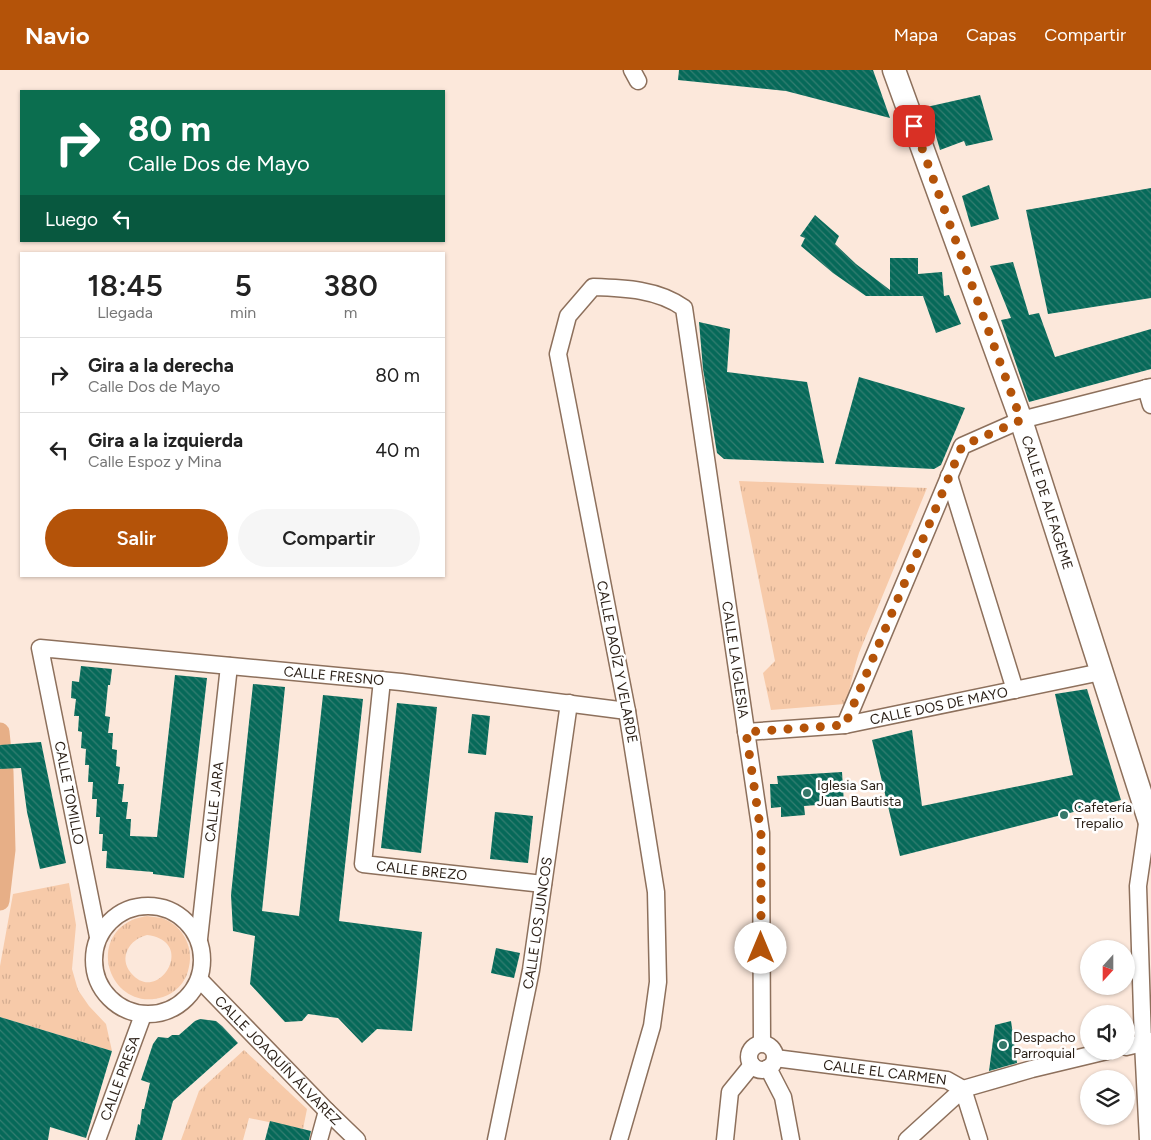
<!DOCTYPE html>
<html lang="es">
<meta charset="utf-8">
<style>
:root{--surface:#fff;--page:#f6f6f6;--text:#222;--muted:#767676;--line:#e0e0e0;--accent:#b45309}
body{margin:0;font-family:Figtree,sans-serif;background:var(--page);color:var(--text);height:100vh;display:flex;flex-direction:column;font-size:19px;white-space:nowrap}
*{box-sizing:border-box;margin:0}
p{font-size:16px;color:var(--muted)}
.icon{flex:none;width:28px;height:28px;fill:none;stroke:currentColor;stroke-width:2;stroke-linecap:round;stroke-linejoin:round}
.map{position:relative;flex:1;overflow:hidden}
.panel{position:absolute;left:20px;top:182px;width:425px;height:325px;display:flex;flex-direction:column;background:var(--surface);border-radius:0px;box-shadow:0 1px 4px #0004}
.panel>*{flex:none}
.banner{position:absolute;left:20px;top:20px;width:425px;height:152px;border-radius:0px;box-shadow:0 1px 4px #0004;background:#0b6e4f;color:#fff;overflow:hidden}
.needle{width:32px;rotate:201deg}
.fabs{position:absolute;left:1080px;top:870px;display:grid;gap:10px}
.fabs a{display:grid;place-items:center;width:55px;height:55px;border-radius:50%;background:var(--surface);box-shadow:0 1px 4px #0004;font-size:25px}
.pin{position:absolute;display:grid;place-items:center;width:42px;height:42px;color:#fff;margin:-21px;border-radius:10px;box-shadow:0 2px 8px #0006}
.me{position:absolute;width:55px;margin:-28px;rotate:0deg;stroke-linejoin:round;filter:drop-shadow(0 0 4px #0008)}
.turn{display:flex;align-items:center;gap:18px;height:105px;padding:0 25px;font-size:22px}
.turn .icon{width:65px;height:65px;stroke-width:2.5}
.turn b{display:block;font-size:35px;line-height:42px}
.then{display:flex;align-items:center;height:48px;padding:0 25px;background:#0003;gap:10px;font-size:19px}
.eta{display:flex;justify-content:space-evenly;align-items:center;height:85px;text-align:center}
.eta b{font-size:30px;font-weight:600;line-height:35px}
.button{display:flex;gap:10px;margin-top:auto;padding:10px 25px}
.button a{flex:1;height:58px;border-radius:30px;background:var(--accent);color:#fff;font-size:20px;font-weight:600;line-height:58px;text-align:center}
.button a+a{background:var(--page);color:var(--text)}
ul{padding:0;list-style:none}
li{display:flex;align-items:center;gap:15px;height:75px;padding:0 25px;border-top:1px solid var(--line)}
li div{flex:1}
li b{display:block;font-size:19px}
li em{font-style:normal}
header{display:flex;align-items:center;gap:30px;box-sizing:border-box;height:70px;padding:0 25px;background:var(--accent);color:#fff}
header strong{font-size:24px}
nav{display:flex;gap:28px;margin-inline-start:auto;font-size:18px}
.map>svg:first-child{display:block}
</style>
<header>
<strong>Navio</strong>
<nav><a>Mapa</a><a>Capas</a><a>Compartir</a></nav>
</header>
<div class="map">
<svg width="1151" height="1070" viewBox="0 0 1151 1070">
<defs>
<pattern id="park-tufts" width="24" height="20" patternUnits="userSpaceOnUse" patternTransform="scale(1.25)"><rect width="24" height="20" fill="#f7caa9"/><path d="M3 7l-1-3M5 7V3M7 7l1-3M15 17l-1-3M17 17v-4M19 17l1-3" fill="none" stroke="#d4ad91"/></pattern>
<pattern id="building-back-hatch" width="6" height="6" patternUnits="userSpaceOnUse" patternTransform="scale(1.25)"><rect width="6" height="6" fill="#066959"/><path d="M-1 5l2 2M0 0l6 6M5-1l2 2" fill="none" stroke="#347e71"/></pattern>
</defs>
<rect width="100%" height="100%" fill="#fce8db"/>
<g fill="url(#park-tufts)" fill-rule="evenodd">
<path d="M739,411L927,418L859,583C853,600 851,617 845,634L771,640L763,603L775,591Z"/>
<path d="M69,813L76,855L72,899L78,920L89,936L106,954L112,981L0,947V896L13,824Z"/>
<path d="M147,846C151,847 157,847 162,848C184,856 195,879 188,901C185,913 175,923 163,927C113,943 85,872 132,850C136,848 142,847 147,846ZM147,865C198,871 158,936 131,903C118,887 130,869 147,865Z"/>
<path d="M244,980L307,1039L303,1059L249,1048L243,1070H181L199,1021Z"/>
</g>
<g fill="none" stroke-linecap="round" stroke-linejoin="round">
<path stroke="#e7af87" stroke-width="19" d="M0,662L4,702L6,780L0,831"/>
</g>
<g fill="url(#building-back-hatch)">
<path d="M679,0H873L890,48L786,21L678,10Z"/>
<path d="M980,25L993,70L966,76L964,71L940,80L934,59L922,38Z"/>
<path d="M989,115L999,149L971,157L962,126Z"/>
<path d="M1151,118V228L1048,244L1026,140Z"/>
<path d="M815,145L839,166L835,174L856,194L890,220V188H918V204L942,202L944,226L949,225L961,254L936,263L923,226H866L833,203L801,176L805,168L800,166Z"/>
<path d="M1013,192L1029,245L1039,243L1055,287L1151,259V299L1029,332L1001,250L1011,248L990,196Z"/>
<path d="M699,252L730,259L727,302L807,312L824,393L724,389L717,383L703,299Z"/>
<path d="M859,307L965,338L941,395L934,399L835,394Z"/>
<path d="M81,596L112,599L110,615H108L105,646L110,647L108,663H113L112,679L117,680L116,696L120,697L118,714H124L122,732H128L126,749H131L130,766L157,767L175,605L207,608L184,808L153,804V802L106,798L107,781H102L103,764H99L100,747H96L97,729H92L93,712H88L89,695H85L86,679L81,678L82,662L78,661L79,646H74L76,629L71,628L72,611L79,612Z"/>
<path d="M253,614L285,617L262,841L299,846L323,625L363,629L339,851L422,862L412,961L377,959L362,973L338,948L308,944L302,951L285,952L250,914L255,866L233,861L231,825Z"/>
<path d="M1087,619L1121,730L900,786L872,670L912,660L922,736L1073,705L1055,624Z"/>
<path d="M397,633L437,637L421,783L381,778Z"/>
<path d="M472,644L490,646L486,685L468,683Z"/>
<path d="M41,672L66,793L40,799L27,742L21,698L0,699V675Z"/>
<path d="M842,702L844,733L804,736L805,745L781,747V737L771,738L770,714H778L777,706Z"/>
<path d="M495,742L533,746L528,793L490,789Z"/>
<path d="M496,878L520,883L514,908L491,903Z"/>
<path d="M0,947L112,981L86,1068L50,1057L48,1070H0Z"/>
<path d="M200,949L216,951L222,956L238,973L173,1031L162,1070H135L138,1054L140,1055L142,1039H144L150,1013L141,1010L153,974L158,967L168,968L172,965H179L195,951Z"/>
<path d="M1011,951L1017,993L989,1001L995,955Z"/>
<path d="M270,1051L311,1061L309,1070H265Z"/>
</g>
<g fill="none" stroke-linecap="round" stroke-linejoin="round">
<g stroke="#8d705c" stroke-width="19">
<g id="street">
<path d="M632,0L638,11"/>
<path d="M1146,318L1151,335"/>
<path d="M949,406L1015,620"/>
<path id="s1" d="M382,610L363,794L543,814"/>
<path d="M845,655L962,376L1021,350L1151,317"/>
<path id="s2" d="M746,662L845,655L1101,602"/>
<circle cx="148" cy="890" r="54"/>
<path id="s3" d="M98,867L40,578L401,612L627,641"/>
<path id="s4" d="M199,869L229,596"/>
<path id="s5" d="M200,910L327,1041L357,1070"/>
<circle cx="762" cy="987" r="13"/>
<path d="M1126,977L1151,971"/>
<path id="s6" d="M775,988L947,1010L963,1019L1032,999L1107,981"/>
<path d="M768,998L783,1027L791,1070"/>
<path id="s7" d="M97,1070L143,945"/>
<path d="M319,1070L327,1041"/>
<path id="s8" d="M496,1070L531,900L569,633"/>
<path id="s9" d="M619,1070L652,956L658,912L656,822L627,641L558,284L568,246L593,217C624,218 658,219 684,238L761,763L762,973"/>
<path d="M725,1070L730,1022L752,995"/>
<path d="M907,1070L963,1019L979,1070"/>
<path d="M1148,1070L1143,973L1138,816L1148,747H1151"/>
</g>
</g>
<g stroke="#8d705c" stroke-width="25">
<g id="secondary">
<path id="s10" d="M894,0L1021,350L1151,756"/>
</g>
</g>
<use href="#street" stroke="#fff" stroke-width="16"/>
<use href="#secondary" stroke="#fff" stroke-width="22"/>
</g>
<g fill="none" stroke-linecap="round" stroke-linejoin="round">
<path stroke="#b45309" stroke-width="9" stroke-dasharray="0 16.2" d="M761,878V763L746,662L845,655L962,376L1021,350L914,56"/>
</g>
<g fill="#35786a" stroke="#fff" stroke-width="2">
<circle cx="807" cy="723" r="5"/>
<circle cx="1064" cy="745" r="5"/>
<circle cx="1003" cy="975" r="5"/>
</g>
<g text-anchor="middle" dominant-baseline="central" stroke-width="5" stroke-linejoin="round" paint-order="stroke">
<g font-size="14" fill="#2a1f16" stroke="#fff">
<text stroke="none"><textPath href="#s10" startOffset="459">CALLE DE ALFAGEME</textPath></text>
<text stroke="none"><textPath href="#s9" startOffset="1328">CALLE LA IGLESIA</textPath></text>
<text transform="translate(617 592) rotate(79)">CALLE DAOÍZ Y VELARDE</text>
<text stroke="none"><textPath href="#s3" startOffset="590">CALLE FRESNO</textPath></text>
<text stroke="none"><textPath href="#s2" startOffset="195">CALLE DOS DE MAYO</textPath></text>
<text transform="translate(69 723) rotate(79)">CALLE TOMILLO</text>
<text stroke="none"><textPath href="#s4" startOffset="138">CALLE JARA</textPath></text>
<text stroke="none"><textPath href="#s1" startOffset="244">CALLE BREZO</textPath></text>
<text stroke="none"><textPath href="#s8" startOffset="221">CALLE LOS JUNCOS</textPath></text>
<text stroke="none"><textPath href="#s5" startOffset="112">CALLE JOAQUÍN ÁLVAREZ</textPath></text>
<text stroke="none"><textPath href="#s6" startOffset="111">CALLE EL CARMEN</textPath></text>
<text stroke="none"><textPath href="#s7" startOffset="66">CALLE PRESA</textPath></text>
</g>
<g font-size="14" fill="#2a1f16" stroke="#fff" text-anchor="start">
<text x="817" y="715">Iglesia San<tspan x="817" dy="16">Juan Bautista</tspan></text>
<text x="1074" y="737">Cafetería<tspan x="1074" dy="16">Trepalio</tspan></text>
<text x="1013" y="967">Despacho<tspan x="1013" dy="16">Parroquial</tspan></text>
</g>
</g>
</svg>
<div class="fabs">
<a><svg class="needle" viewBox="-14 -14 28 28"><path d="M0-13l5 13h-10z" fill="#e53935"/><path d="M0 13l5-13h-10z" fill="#767676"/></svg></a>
<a><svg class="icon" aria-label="sound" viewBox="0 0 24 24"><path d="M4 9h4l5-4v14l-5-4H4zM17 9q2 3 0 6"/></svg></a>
<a><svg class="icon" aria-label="layers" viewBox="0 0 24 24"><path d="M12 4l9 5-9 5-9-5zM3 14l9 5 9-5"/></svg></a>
</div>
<div class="pin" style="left:914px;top:56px;background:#d93025"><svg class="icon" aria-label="arrive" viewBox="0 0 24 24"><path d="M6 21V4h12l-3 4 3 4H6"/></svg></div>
<svg class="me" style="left:761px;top:878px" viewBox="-20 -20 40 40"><circle r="19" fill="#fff"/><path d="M0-13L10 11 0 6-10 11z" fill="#b45309"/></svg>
<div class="banner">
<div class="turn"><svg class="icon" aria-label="right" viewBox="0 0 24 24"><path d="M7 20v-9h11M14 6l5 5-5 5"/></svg><div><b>80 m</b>Calle Dos de Mayo</div></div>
<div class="then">Luego<svg class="icon" aria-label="left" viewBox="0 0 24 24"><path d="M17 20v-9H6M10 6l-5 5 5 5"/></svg></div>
</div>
<section class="panel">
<div class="eta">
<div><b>18:45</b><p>Llegada</p></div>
<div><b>5</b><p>min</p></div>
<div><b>380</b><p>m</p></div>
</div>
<ul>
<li><svg class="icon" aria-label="right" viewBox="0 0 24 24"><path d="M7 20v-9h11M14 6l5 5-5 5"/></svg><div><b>Gira a la derecha</b><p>Calle Dos de Mayo</p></div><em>80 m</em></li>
<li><svg class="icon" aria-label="left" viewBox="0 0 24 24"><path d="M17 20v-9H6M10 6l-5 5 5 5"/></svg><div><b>Gira a la izquierda</b><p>Calle Espoz y Mina</p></div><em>40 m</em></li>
</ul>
<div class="button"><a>Salir</a><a>Compartir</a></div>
</section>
</div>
